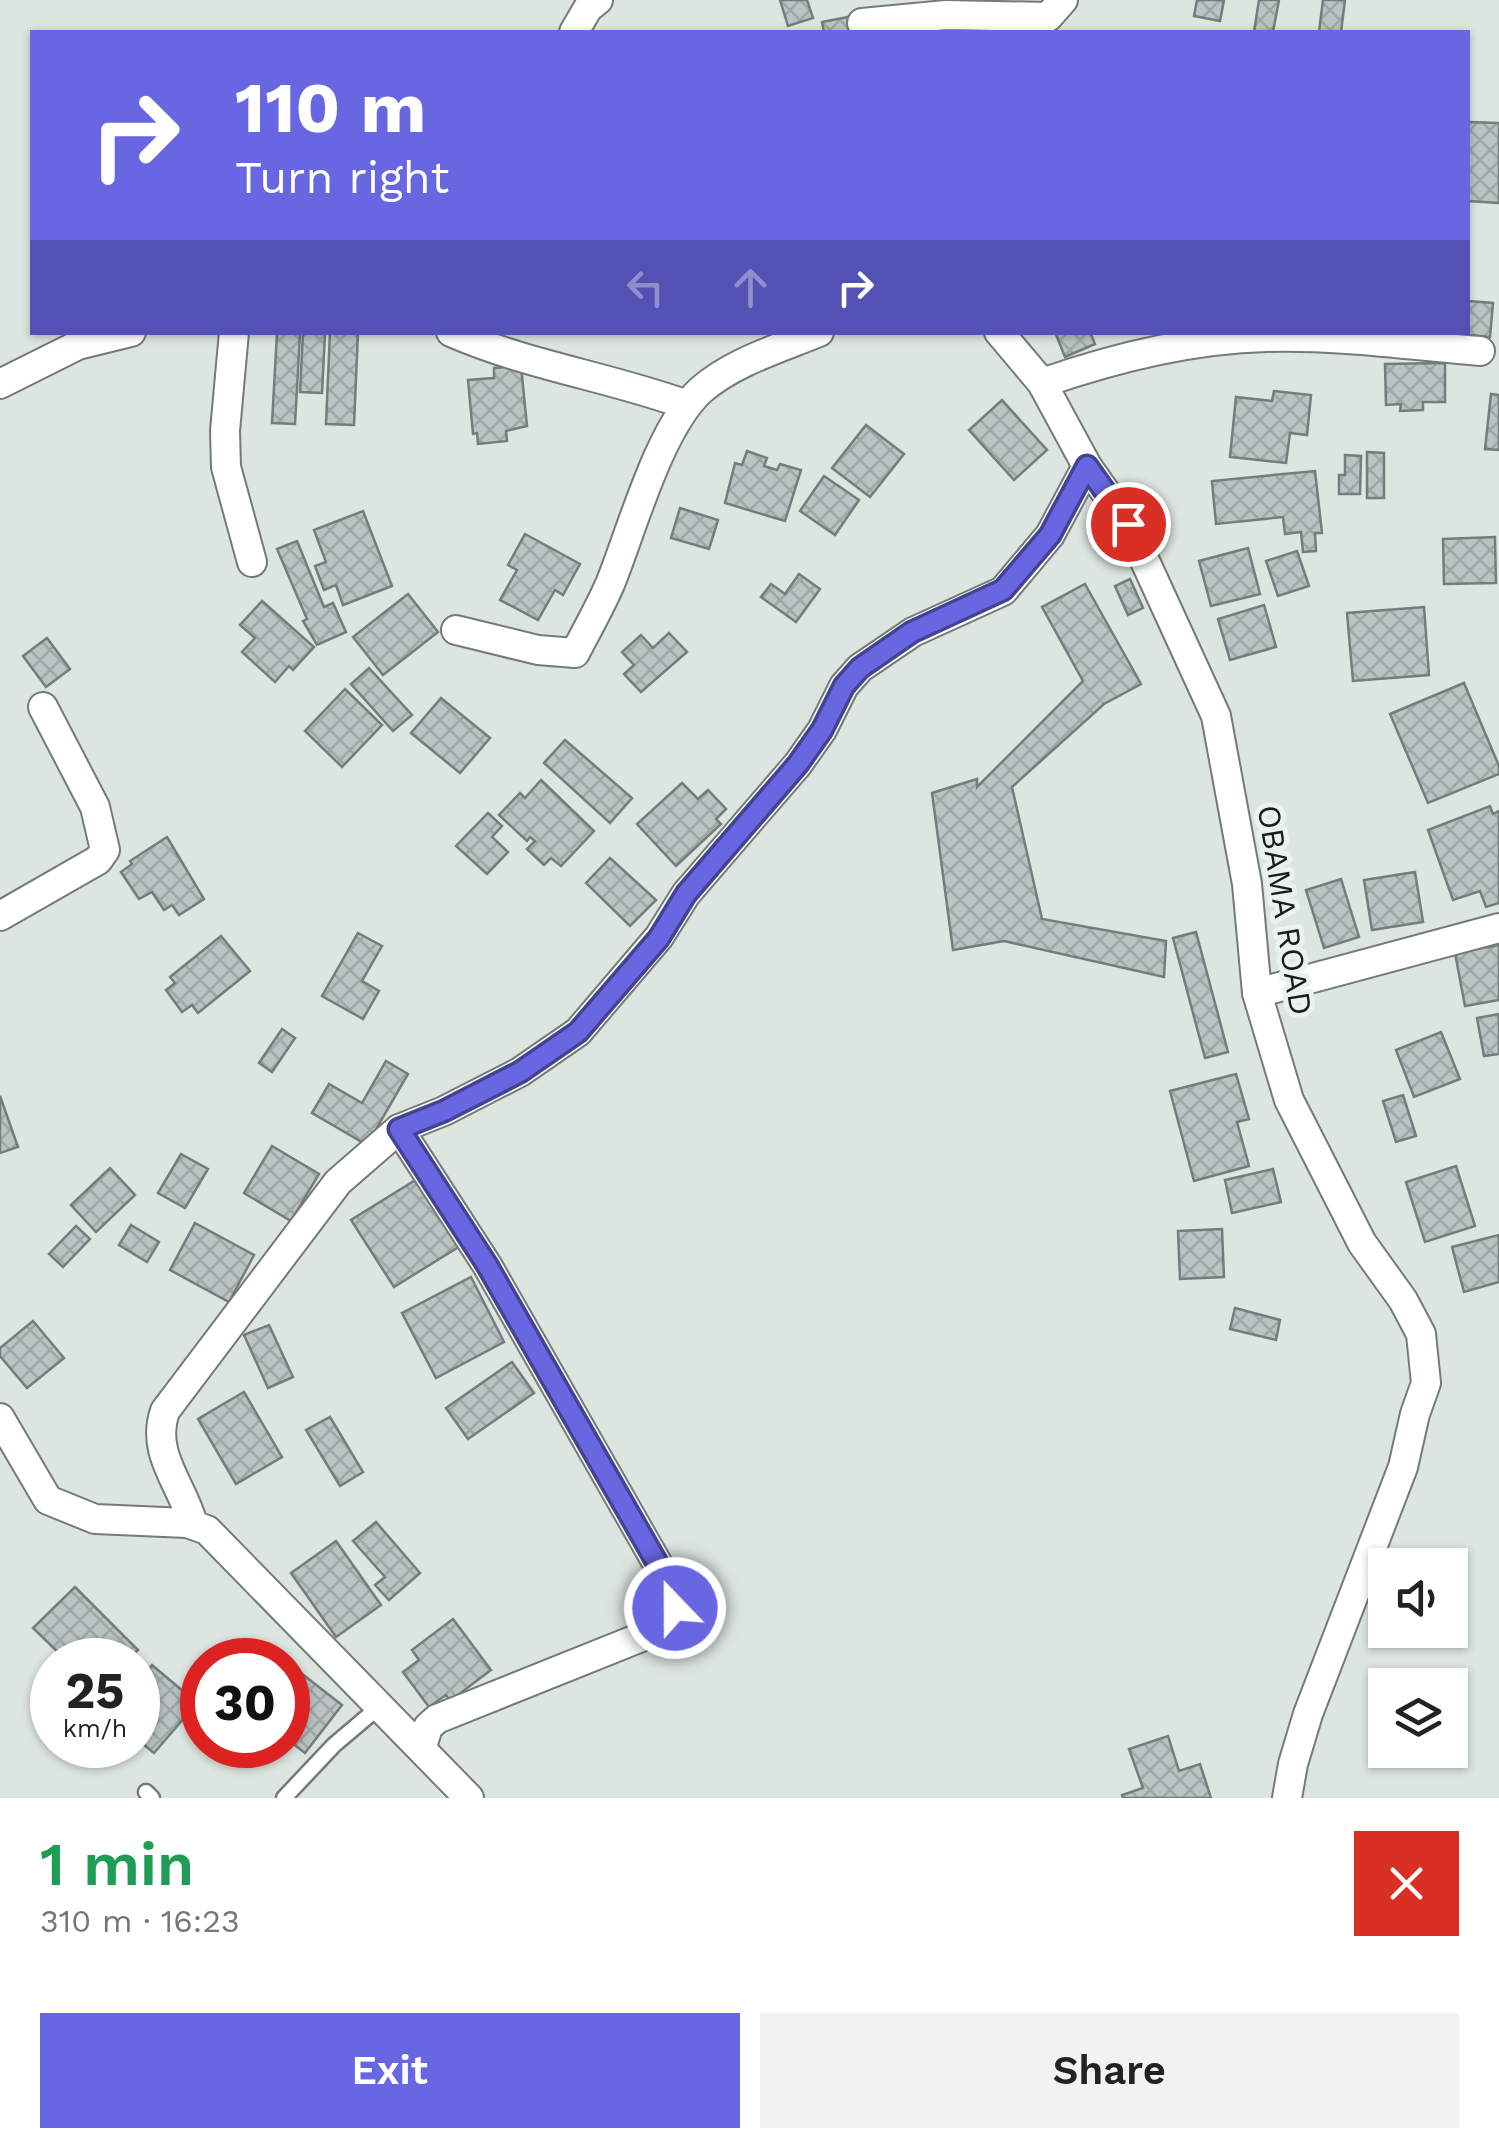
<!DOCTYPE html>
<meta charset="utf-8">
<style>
:root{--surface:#fff;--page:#f2f2f2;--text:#222;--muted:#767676;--accent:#6866e0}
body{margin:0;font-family:"Work Sans",sans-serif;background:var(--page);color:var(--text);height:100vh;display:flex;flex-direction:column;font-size:38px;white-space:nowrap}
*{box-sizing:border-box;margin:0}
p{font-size:32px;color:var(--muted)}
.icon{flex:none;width:55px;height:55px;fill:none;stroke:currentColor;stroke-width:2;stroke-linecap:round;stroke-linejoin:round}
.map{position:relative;height:1798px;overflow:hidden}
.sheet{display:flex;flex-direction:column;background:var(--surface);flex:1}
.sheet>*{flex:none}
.hud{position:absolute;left:30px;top:30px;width:1440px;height:305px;border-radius:0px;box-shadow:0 2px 8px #0004;background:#6866e0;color:#fff;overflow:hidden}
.controls{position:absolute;left:1368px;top:1548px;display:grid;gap:20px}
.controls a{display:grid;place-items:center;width:100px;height:100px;border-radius:0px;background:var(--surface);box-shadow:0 2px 8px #0004;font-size:50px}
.speed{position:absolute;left:30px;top:1638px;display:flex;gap:20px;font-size:50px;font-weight:700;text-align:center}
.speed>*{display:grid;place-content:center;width:130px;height:130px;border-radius:50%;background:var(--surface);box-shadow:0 2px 8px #0004;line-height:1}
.speed small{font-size:25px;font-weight:400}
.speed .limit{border:15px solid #d22;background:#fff;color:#111}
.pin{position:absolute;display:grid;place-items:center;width:85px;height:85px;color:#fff;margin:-42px;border:5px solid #fff;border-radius:50%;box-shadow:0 2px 10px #0007}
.me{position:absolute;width:110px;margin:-55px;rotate:338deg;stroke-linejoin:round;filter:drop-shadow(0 0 8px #0008)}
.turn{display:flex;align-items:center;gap:35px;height:210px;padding:0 40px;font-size:45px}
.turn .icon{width:130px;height:130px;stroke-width:2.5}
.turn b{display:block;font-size:70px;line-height:85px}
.lanes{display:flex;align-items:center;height:95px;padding:0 40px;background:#0003;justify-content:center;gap:50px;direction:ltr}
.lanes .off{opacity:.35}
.round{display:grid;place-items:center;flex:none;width:105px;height:105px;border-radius:0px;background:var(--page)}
.head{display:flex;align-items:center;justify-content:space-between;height:170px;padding:0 40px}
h1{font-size:60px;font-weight:600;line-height:75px;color:#1e9e55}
.action{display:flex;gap:20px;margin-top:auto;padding:20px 40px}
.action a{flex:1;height:115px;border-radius:0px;background:var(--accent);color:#fff;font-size:40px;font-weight:600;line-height:115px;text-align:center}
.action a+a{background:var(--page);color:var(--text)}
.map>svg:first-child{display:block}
</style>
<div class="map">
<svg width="1499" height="1798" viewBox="0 0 1499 1798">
<defs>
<pattern id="building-cross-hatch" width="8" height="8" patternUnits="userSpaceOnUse" patternTransform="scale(2.5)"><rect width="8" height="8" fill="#b9c3c1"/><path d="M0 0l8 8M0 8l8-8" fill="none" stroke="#9ea7a5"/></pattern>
</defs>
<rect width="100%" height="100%" fill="#dde5e0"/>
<g fill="url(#building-cross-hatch)" stroke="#747d7b" stroke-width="2.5">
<path d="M780,0H807L813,18L788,26Z"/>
<path d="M1197,0H1224L1220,21L1194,16Z"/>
<path d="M1259,0H1279L1273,32H1254Z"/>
<path d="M1323,0H1345L1341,32H1319Z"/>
<path d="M848,17L852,32H824L822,22Z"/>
<path d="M1468,122L1499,123V203L1468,201Z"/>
<path d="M1468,301L1493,303L1490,337L1448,333L1468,332Z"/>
<path d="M330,332H358L354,425L326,424Z"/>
<path d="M1055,332H1090L1095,344L1065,357Z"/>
<path d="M277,333L300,334L295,424L272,423Z"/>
<path d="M303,333L325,334L322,393L300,392Z"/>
<path d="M1445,363V402H1423V410L1400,411L1401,404L1386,405L1385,364Z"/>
<path d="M521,366L527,426L506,431L507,441L478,444L477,433L473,434L468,380L494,378V368Z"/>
<path d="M1274,391L1311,395L1307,435L1290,433L1286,463L1230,457L1236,397L1272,401Z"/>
<path d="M1491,394L1499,395V450L1485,449Z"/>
<path d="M1002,400L1047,450L1014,480L969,430Z"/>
<path d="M866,425L904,454L870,497L832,468Z"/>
<path d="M747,451L767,458L764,466L777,470L780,464L801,470L785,521L725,503L735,463L742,465Z"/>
<path d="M1367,452L1384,453V498H1367Z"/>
<path d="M1345,455L1361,456L1360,494H1339V475H1345Z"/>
<path d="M1315,471L1322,533H1315L1316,551L1303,552L1301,532L1285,534L1283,517L1216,524L1212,481Z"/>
<path d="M824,476L859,500L835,535L800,511Z"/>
<path d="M680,508L718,520L709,549L671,538Z"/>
<path d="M363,511L392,586L343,605L336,585L324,590L315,566L326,562L314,530Z"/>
<path d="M525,534L580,564L563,595L555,590L538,620L500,600L517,570L508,565Z"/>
<path d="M1495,537L1496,583L1444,584L1443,539Z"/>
<path d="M297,541L324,607L333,603L346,632L317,645L303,621L307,619L277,549Z"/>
<path d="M1248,548L1260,594L1211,606L1199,561Z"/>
<path d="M1297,551L1309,586L1278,596L1266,561Z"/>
<path d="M799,574L820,589L796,622L761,597L771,584L785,594Z"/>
<path d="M1130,579L1143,608L1128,615L1115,586Z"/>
<path d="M1085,584L1141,684L1104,704L1012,787L1042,919L1166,941L1164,977L1004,941L953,950L932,793L977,779V787L1083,681L1042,607Z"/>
<path d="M408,594L438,632L383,675L353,637Z"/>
<path d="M262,601L314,647L293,670L289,666L275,682L242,652L255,638L240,625Z"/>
<path d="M1264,605L1276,647L1230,660L1218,619Z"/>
<path d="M1424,607L1429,675L1353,681L1347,613Z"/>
<path d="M669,633L687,652L641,692L624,674L634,665L622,652L641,635L653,648Z"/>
<path d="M47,638L70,669L46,687L23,656Z"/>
<path d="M369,668L412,715L393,731L351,684Z"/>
<path d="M1464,683L1499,766V774L1428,803L1390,714Z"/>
<path d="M345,689L382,725L342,767L305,731Z"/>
<path d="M441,698L490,738L460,773L411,733Z"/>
<path d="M565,740L632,798L610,823L544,763Z"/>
<path d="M541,780L594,831L561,866L551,858L544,865L527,849L535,841L530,837L527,841L499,815L520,793L525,798Z"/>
<path d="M682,783L698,799L708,790L726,809L716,819L721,824L676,866L637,824Z"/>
<path d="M1490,806L1493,814L1499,811V903L1486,907L1480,891L1453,900L1428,830Z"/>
<path d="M488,813L502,826L492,837L508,852L487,874L456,846Z"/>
<path d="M167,837L204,899L179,915L172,905L164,910L152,892L139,899L121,872L132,864L130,861Z"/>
<path d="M610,858L656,900L630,926L586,883Z"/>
<path d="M1415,872L1423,922L1372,930L1364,880Z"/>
<path d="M1341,879L1359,937L1324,948L1306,890Z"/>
<path d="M1196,932L1228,1052L1205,1058L1173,938Z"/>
<path d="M358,933L382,946L362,981L379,991L363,1019L322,996Z"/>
<path d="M221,936L250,971L198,1013L192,1005L182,1012L166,990L175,983L170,977Z"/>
<path d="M1499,945V1000L1465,1006L1455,953Z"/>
<path d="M1499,1014V1054L1484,1056L1477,1018Z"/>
<path d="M282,1029L295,1038L272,1072L259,1063Z"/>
<path d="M1441,1032L1460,1079L1414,1097L1396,1050Z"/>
<path d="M386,1061L408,1074L367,1145L312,1113L329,1084L362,1103Z"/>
<path d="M1236,1074L1249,1119L1237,1122L1249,1166L1194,1181L1170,1091Z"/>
<path d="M1403,1095L1416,1136L1396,1142L1383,1101Z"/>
<path d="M0,1096L18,1147L0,1153Z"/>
<path d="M272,1146L319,1174L291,1221L244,1193Z"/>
<path d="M181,1154L208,1169L185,1208L158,1193Z"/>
<path d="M1456,1166L1475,1226L1425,1242L1406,1182Z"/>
<path d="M110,1168L135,1195L96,1232L71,1205Z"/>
<path d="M1273,1169L1281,1202L1232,1213L1225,1180Z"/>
<path d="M422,1176L465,1243L394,1287L351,1220Z"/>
<path d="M195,1223L254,1255L229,1302L170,1270Z"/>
<path d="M131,1225L159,1242L147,1262L119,1245Z"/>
<path d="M76,1226L90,1239L63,1267L49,1254Z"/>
<path d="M1222,1229L1224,1277L1180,1279L1178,1231Z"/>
<path d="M1499,1235V1282L1464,1292L1452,1247Z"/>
<path d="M471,1277L504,1342L436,1378L402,1313Z"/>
<path d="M1235,1308L1280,1320L1276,1340L1230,1329Z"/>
<path d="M33,1321L64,1358L27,1388L0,1356V1348Z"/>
<path d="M269,1325L293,1377L268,1388L244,1335Z"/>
<path d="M512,1362L534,1393L468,1439L446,1408Z"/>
<path d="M244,1392L282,1457L236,1484L198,1419Z"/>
<path d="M330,1417L363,1472L340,1486L306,1430Z"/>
<path d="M376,1522L420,1573L389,1600L375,1585L385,1577L353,1541Z"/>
<path d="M336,1541L381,1605L336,1637L291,1573Z"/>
<path d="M75,1587L138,1650L128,1660H66L33,1628Z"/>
<path d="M453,1619L491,1670L450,1701L446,1695L429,1707L403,1672L419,1660L412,1650Z"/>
<path d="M288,1663L342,1705L305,1753L288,1740Z"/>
<path d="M152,1665L197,1703L154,1753L138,1740V1682Z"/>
<path d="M1168,1736L1179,1771L1200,1764L1211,1798H1123L1122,1795L1143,1788L1129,1749Z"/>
</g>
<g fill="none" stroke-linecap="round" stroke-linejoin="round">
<g stroke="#747b76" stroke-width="19">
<g id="service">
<path d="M146,1792L152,1798"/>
<path d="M284,1798L334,1745L380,1706"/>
</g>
</g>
<g stroke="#747b76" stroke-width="32">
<g id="minor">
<path d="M862,23L946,15L1048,17L1063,0"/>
<path d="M574,32L588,8L598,0"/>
<path d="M234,332L225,431L226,467L252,562"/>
<path d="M451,332C526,365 610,377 687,405"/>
<path d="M999,332L1042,383L1087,466L1128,524L1216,716L1247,884L1257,993L1289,1100L1362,1243L1403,1300L1421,1334L1426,1383L1415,1414L1403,1467L1308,1714L1293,1764L1287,1798"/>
<path d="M1042,383C1114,358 1190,339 1266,337C1337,335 1409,345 1480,351"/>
<path d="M0,384L78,345L131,332"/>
<path d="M456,630L538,650L575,653C587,630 600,607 610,584C632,530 659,428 701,390C733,362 780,348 819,332"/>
<path d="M0,916L98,860L105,850L95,807L43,707"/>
<path d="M1257,993L1499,928"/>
<path d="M399,1129L487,1265L668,1582L675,1608L664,1628L437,1719L428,1727L422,1747"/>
<path d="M0,1418L48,1500L95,1519L187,1523L207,1530L469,1798"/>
<path d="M193,1524C182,1484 150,1453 165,1411L338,1182L399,1129L444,1111L520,1072L578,1032L659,937L686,894L798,764L822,730L844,686L860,668L913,632L1003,591L1050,535L1087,466"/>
</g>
</g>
<use href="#service" stroke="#fff" stroke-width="14"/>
<use href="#minor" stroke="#fff" stroke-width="28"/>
</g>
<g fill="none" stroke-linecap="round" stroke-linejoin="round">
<g stroke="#444292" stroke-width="25">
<path id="route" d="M675,1608L668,1582L487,1265L399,1129L444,1111L520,1072L578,1032L659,938L686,894L798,764L822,730L844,686L860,668L912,632L1003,590L1050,535L1087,466L1128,524"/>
</g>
<use href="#route" stroke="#6866e0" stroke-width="18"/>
</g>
<g text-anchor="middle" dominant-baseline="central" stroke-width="10" stroke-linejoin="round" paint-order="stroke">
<g font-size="32" fill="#191c1a" stroke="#eaf2ed">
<text transform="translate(1285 910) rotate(81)">OBAMA ROAD</text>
</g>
</g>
</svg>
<div class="controls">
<a><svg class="icon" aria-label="sound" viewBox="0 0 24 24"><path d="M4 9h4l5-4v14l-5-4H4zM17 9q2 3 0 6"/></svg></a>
<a><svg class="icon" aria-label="layers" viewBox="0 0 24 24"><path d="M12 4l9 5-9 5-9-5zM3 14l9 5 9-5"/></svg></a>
</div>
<div class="speed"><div>25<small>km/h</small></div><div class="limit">30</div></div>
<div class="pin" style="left:1128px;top:524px;background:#d93025"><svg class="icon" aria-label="arrive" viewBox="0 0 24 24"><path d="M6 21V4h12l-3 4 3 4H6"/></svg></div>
<svg class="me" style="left:675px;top:1608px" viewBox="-20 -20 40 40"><circle r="17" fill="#6866e0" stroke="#fff" stroke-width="3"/><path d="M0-11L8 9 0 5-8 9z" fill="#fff"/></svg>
<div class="hud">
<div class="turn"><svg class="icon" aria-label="right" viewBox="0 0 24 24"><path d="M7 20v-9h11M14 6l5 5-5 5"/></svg><div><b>110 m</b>Turn right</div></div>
<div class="lanes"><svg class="icon off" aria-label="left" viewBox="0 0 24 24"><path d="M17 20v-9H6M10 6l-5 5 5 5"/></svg><svg class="icon off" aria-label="ahead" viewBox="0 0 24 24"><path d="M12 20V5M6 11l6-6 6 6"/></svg><svg class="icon" aria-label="right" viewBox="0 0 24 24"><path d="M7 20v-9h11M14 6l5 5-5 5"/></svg></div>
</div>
</div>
<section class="sheet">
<div class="head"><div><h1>1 min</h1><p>310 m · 16:23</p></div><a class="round" style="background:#d93025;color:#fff"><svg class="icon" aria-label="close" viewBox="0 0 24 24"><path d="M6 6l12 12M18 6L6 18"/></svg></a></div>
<div class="action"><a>Exit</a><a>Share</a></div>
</section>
